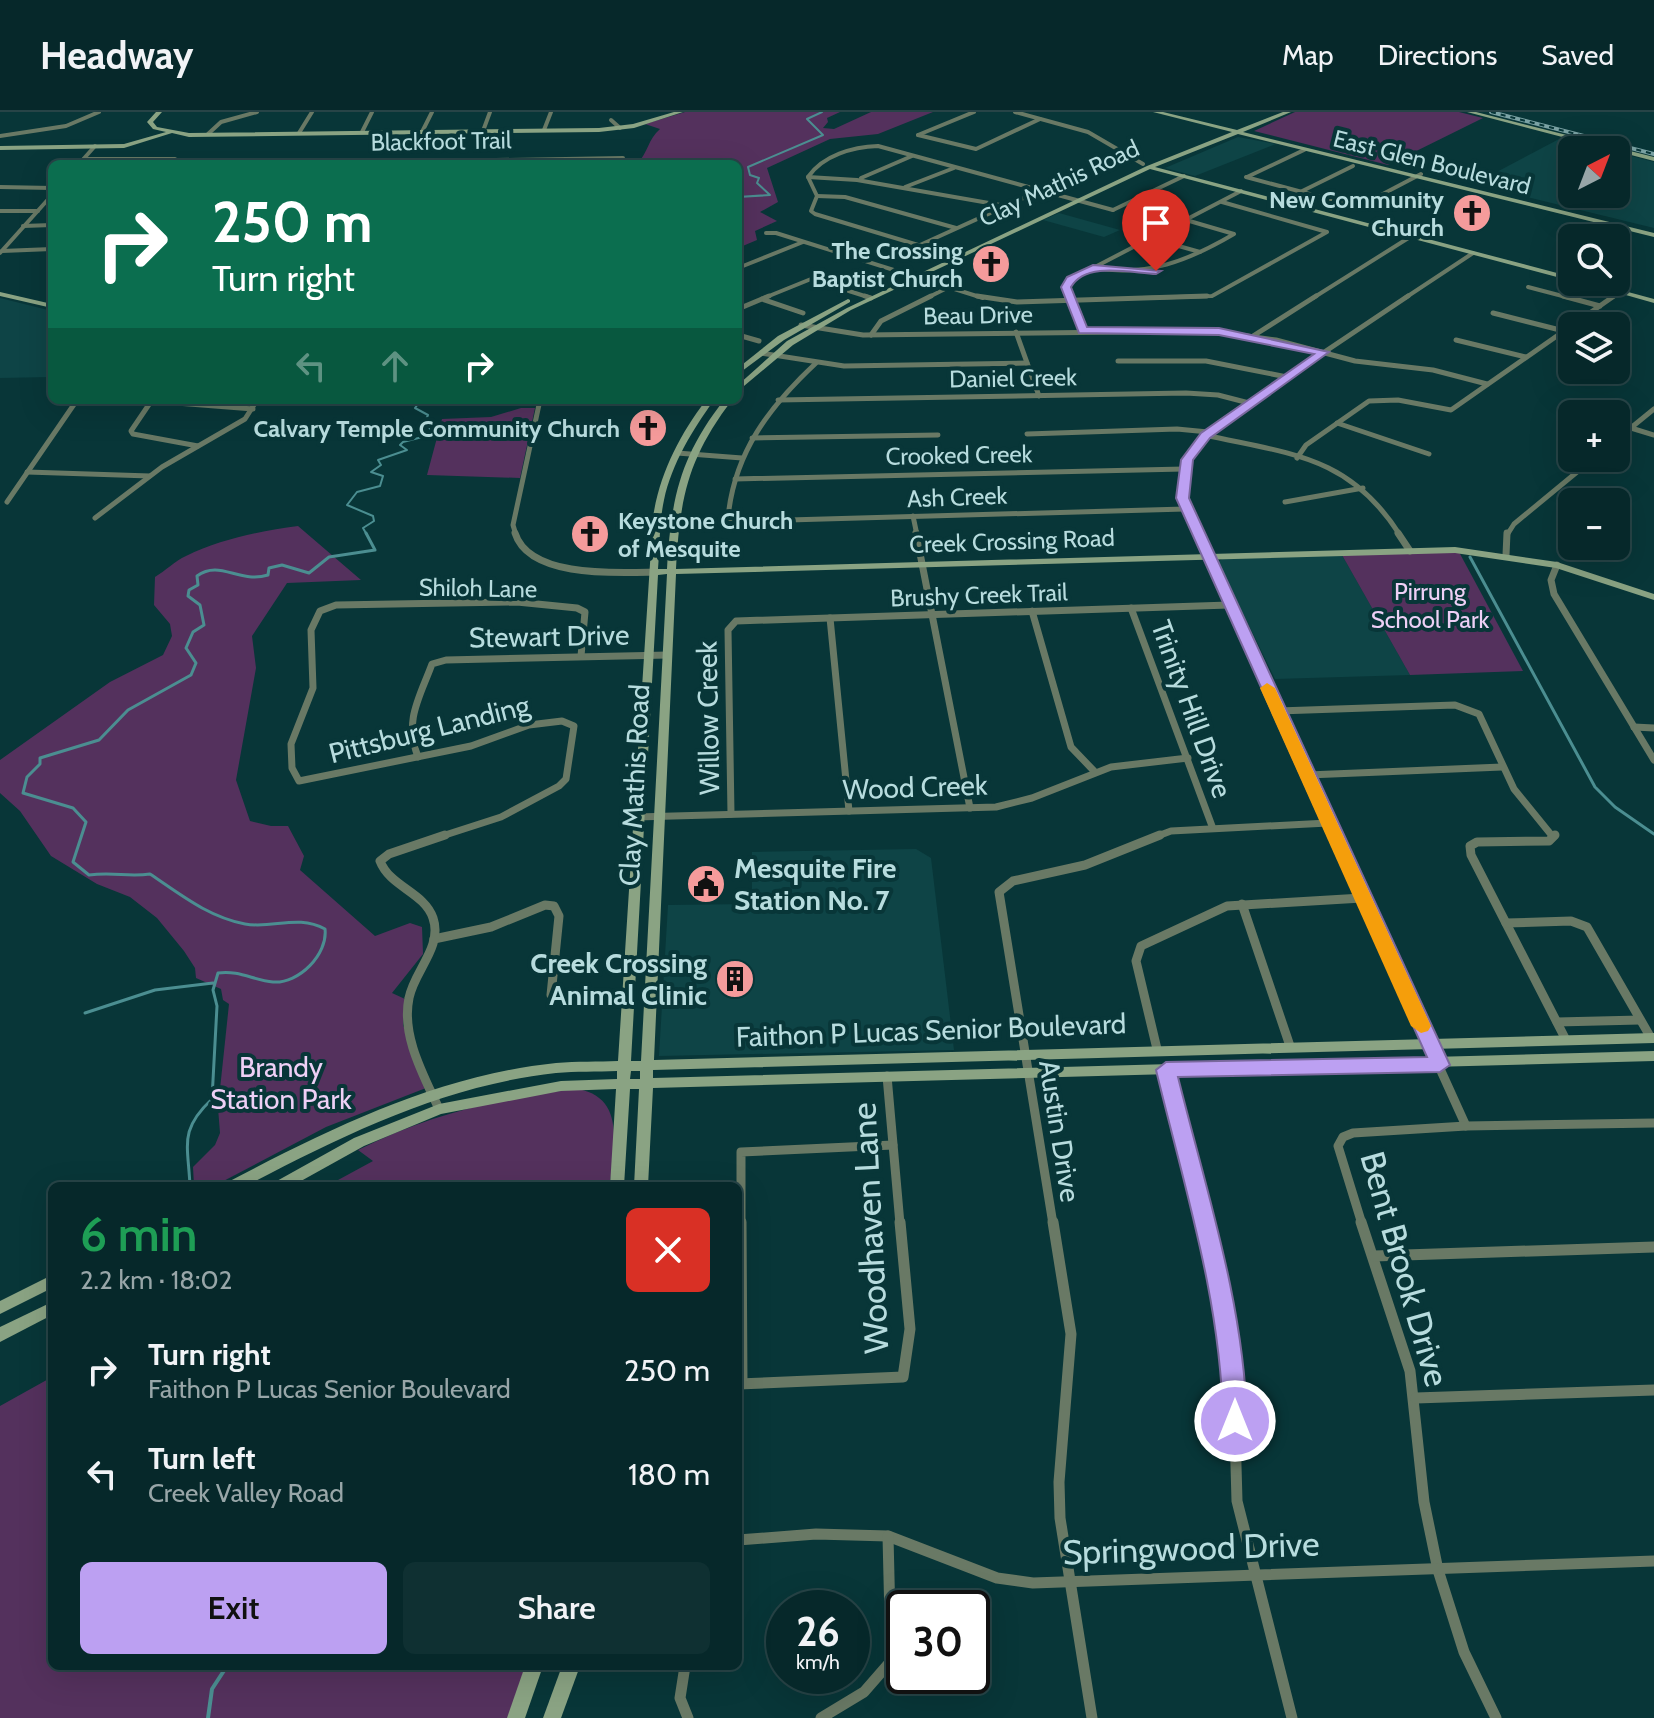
<!DOCTYPE html>
<meta charset="utf-8">
<style>
:root{--surface:#06282a;--page:#0f3032;--text:#f1f3f6;--muted:#98a6a8;--line:#274447;--accent:#bca0f2}
body{margin:0;font-family:Cabin,sans-serif;background:var(--page);color:var(--text);height:100vh;display:flex;flex-direction:column;font-size:30px;white-space:nowrap}
*{box-sizing:border-box;margin:0}
p{font-size:26px;color:var(--muted)}
.icon{flex:none;width:44px;height:44px;fill:none;stroke:currentColor;stroke-width:2;stroke-linecap:round;stroke-linejoin:round}
.map{position:relative;flex:1;overflow:hidden}
.details{position:absolute;left:48px;top:1070px;width:694px;height:488px;display:flex;flex-direction:column;background:var(--surface);border-radius:12px;box-shadow:0 8px 32px #0002,0 0 0 2px var(--line)}
.details>*{flex:none}
.top-card{position:absolute;left:48px;top:48px;width:694px;height:244px;border-radius:12px;box-shadow:0 8px 32px #0002,0 0 0 2px var(--line);background:#0b6e4f;color:#fff;overflow:hidden}
.needle{width:52px;rotate:42deg}
.tools{position:absolute;left:1558px;top:24px;display:grid;gap:16px}
.tools a{display:grid;place-items:center;width:72px;height:72px;border-radius:12px;background:var(--surface);box-shadow:0 8px 32px #0002,0 0 0 2px var(--line);font-size:40px}
.speed{position:absolute;left:766px;top:1478px;display:flex;gap:16px;font-size:40px;font-weight:700;text-align:center}
.speed>*{display:grid;place-content:center;width:104px;height:104px;border-radius:50%;background:var(--surface);box-shadow:0 8px 32px #0002,0 0 0 2px var(--line);line-height:1}
.speed small{font-size:20px;font-weight:400}
.speed .limit{border:4px solid #111;border-radius:12px;background:#fff;color:#111}
.pin{position:absolute;display:grid;place-items:center;width:68px;height:68px;color:#fff;margin:-82px -34px;border-radius:50% 50% 50% 0;rotate:-45deg;box-shadow:0 0 8px #0007}
.pin .icon{rotate:45deg}
.me{position:absolute;width:88px;margin:-44px;rotate:0deg;stroke-linejoin:round;filter:drop-shadow(0 0 6px #0008)}
.turn{display:flex;align-items:center;gap:28px;height:168px;padding:0 32px;font-size:36px}
.turn .icon{width:104px;height:104px;stroke-width:2.5}
.turn b{display:block;font-size:56px;line-height:68px}
.lanes{display:flex;align-items:center;height:76px;padding:0 32px;background:#0003;justify-content:center;gap:40px;direction:ltr}
.lanes .off{opacity:.35}
.round{display:grid;place-items:center;flex:none;width:84px;height:84px;border-radius:12px;background:var(--page)}
.summary{display:flex;align-items:center;justify-content:space-between;height:136px;padding:0 32px}
h1{font-size:48px;font-weight:600;line-height:60px;color:#1e9e55}
.cta{display:flex;gap:16px;margin-top:auto;padding:16px 32px}
.cta a{flex:1;height:92px;border-radius:12px;background:var(--accent);color:#111;font-size:32px;font-weight:600;line-height:92px;text-align:center}
.cta a+a{background:var(--page);color:var(--text)}
ul{padding:0;list-style:none}
li{display:flex;align-items:center;gap:24px;height:104px;padding:0 32px}
li div{flex:1}
li b{display:block;font-size:30px}
li em{font-style:normal}
header{display:flex;align-items:center;gap:48px;box-sizing:border-box;height:112px;padding:0 40px;background:var(--surface);border-bottom:2px solid var(--line)}
header strong{font-size:38px}
nav{display:flex;gap:44px;margin-inline-start:auto;font-size:28px}
.map>svg:first-child{display:block}
</style>
<header>
<strong>Headway</strong>
<nav><a>Map</a><a>Directions</a><a>Saved</a></nav>
</header>
<div class="map">
<svg width="1654" height="1606" viewBox="0 0 1654 1606">
<rect width="100%" height="100%" fill="#083638"/>
<g fill="#0e4446">
<path d="M1238,25L1276,32L1195,64L1165,56Z"/>
<path d="M1561,26L1608,38H1572V82H1616V40L1654,50V116L1474,72Z"/>
<path d="M1059,101L1120,118L1104,125L1043,108Z"/>
<path d="M0,186L52,199L51,265L0,266Z"/>
<path d="M1342,443L1410,563L1275,567L1218,450L1222,447Z"/>
<path d="M916,737L931,746L954,938L659,944L668,793L752,792V740Z"/>
</g>
<g fill="#54315d">
<path d="M685,0H840L827,6L828,10L823,16L834,17L871,0H933L878,22L830,27L767,56L778,90L760,100L777,109L755,119L757,128L738,136V52H637C648,41 648,27 660,17L645,12Z"/>
<path d="M1295,0H1459L1483,6L1388,53L1254,19Z"/>
<path d="M521,296H535L520,366L427,363L442,307L491,305Z"/>
<path d="M298,414L361,468L287,471L252,524L256,556L236,668L250,709L271,714H288L304,744L300,758L375,824L410,811L422,815L423,842L392,881L405,887L403,913L426,976L326,1015L214,1074H194L193,1055L215,1033L220,1021L218,996L229,892L223,888L221,877L196,866L195,856L184,839L157,806L130,785L97,772L51,744L20,699L0,681V648L110,570L163,543L172,524L170,512L154,493L155,465C165,459 175,449 186,444C221,427 260,419 298,414Z"/>
<path d="M1459,440L1523,559L1410,563L1342,443Z"/>
<path d="M578,977C627,986 613,1037 610,1074H327L373,1049L358,1038C428,1003 501,985 578,977Z"/>
<path d="M52,1265V1554H529L510,1606H0V1294Z"/>
</g>
<g fill="none" stroke-linecap="round" stroke-linejoin="round">
<g stroke="#4b8e91" stroke-width="2">
<path d="M738,85L770,83L757,71L759,66L750,63L748,55L823,23L807,7L822,0"/>
<path d="M367,423L363,416L374,409L373,404L347,393L357,380L380,374L383,364L371,360L381,353L378,348L407,338L400,333L403,330L434,322L425,310L428,303L415,296L421,288"/>
</g>
<g stroke="#4b8e91" stroke-width="3">
<path d="M1470,445L1595,675L1615,695L1654,722"/>
<path d="M85,901L155,878L213,871"/>
<path d="M190,1074C188,1032 179,1018 212,987L217,894L213,878L218,861C239,858 253,868 273,870C299,872 328,842 325,817C298,802 273,817 245,812C208,805 180,782 150,762C129,765 113,760 89,763L73,750L86,710L73,696L23,681L27,665L40,652V646L99,628L128,598L191,563L196,551L186,536L193,520L204,513L200,493L188,484L189,478L198,473L197,464C220,447 239,472 268,463L269,456L282,453L309,461L329,445L375,438L366,421"/>
</g>
<path stroke="#4b8e91" stroke-width="4" d="M208,1606L212,1577L227,1554"/>
<g stroke="#697965" stroke-width="4">
<path d="M1015,0L1088,20L1143,52"/>
<path d="M611,8L620,16"/>
<path d="M544,18L551,0"/>
<path d="M483,19L490,0"/>
<path d="M362,20L372,0"/>
<path d="M422,20L432,0"/>
<path d="M299,21L312,0"/>
<path d="M208,22L221,10L257,0"/>
<path d="M918,23L976,37L1040,7"/>
<path d="M918,23L974,0"/>
<path d="M0,24L66,14L99,0"/>
<path d="M84,47H175L171,52"/>
<path d="M79,52L95,34"/>
<path d="M256,52L623,46"/>
<path d="M808,65L857,68L1006,94"/>
<path d="M1246,65L1358,95L1421,62"/>
<path d="M1247,65L1304,38"/>
<path d="M861,66L912,44"/>
<path d="M0,75L52,76"/>
<path d="M905,75L954,56"/>
<path d="M817,84L845,85L956,116"/>
<path d="M1280,90L1353,54"/>
<path d="M1113,98L1184,64"/>
<path d="M0,99H38"/>
<path d="M23,114L52,113"/>
<path d="M766,121H776L983,186"/>
<path d="M1150,126L1200,140"/>
<path d="M920,133L1039,79"/>
<path d="M2,139L52,137"/>
<path d="M0,141L52,83"/>
<path d="M958,145L815,102L811,99L817,84L808,65C823,43 853,35 878,34L1113,98"/>
<path d="M738,156L803,130"/>
<path d="M1093,156C1147,165 1188,149 1234,122L1186,108"/>
<path d="M1528,175L1570,186"/>
<path d="M764,186L811,167L871,186"/>
<path d="M927,186L949,175"/>
<path d="M1070,186L1066,175L1068,169L1241,79"/>
<path d="M1142,186L1212,184L1327,120L1222,90"/>
<path d="M1313,186L1410,125"/>
<path d="M1405,186L1473,141"/>
<path d="M1611,186L1620,180"/>
</g>
<g stroke="#697965" stroke-width="5">
<path d="M865,184L871,186"/>
<path d="M977,184L1017,190L1207,184"/>
<path d="M1070,184L1083,218"/>
<path d="M1563,184L1600,194"/>
<path d="M762,187L803,201"/>
<path d="M738,197L769,184"/>
<path d="M1493,201L1564,219"/>
<path d="M801,213L863,223L1212,219L1276,228L1355,249L1433,258L1487,272"/>
<path d="M1016,220L1039,284"/>
<path d="M738,223L759,229"/>
<path d="M871,223L881,209L931,184"/>
<path d="M1253,224L1316,184"/>
<path d="M1456,228L1526,245"/>
<path d="M761,241L844,254L1027,251"/>
<path d="M1118,249H1206L1287,265"/>
<path d="M816,251C769,295 734,341 728,406L750,409L1185,397"/>
<path d="M152,288L131,319L133,322L198,334"/>
<path d="M778,288L1186,281L1218,283L1249,291"/>
<path d="M151,289L253,297"/>
<path d="M1337,311L1429,342"/>
<path d="M1631,316L1654,323"/>
<path d="M1027,322L1177,317L1208,320"/>
<path d="M1205,323C1290,342 1349,343 1400,423"/>
<path d="M752,326L938,323"/>
<path d="M1616,328L1654,297"/>
<path d="M677,341L742,346"/>
<path d="M1297,346L1306,333L1369,289L1398,288L1451,298L1614,184"/>
<path d="M27,360L150,364"/>
<path d="M735,367L1184,357"/>
<path d="M7,390L77,288"/>
<path d="M1285,390L1363,376"/>
<path d="M913,404L917,423"/>
<path d="M95,406L162,355L245,307L257,288"/>
<path d="M516,423L513,413L540,288"/>
<path d="M1197,423C1175,375 1181,346 1220,310L1408,184"/>
<path d="M1507,423L1514,412L1594,346"/>
</g>
<g stroke="#697965" stroke-width="7">
<path d="M515,421C529,466 616,461 654,460"/>
<path d="M916,421L970,696"/>
<path d="M1196,421L1335,725"/>
<path d="M1398,421L1410,439"/>
<path d="M1506,443L1507,421"/>
<path d="M1557,453L1551,468L1554,482L1654,648"/>
<path d="M1131,496L1212,714"/>
<path d="M1032,499L1071,635L1094,659"/>
<path d="M830,506L849,699"/>
<path d="M1278,599L1455,593L1479,602L1514,677L1553,725"/>
<path d="M1634,615L1654,616"/>
<path d="M418,645C404,608 419,587 432,552L446,548L668,543"/>
<path d="M1308,663L1502,655"/>
<path d="M731,702L728,518L736,509L1229,493"/>
<path d="M637,705L996,695L1032,686L1111,655L1188,646"/>
<path d="M439,725L501,705L559,674L566,667L574,614L562,609L529,613L471,634L299,669L292,656L291,632L313,576L311,518L320,499L336,493L517,490L577,496L585,500L581,544"/>
<path d="M1155,725L1171,719L1328,711"/>
</g>
<g stroke="#697965" stroke-width="9">
<path d="M1334,723L1466,1014"/>
<path d="M1555,723L1549,729L1477,730L1470,734L1471,743L1566,928"/>
<path d="M1242,792L1290,934"/>
<path d="M1506,811L1571,809L1587,815L1651,926"/>
<path d="M434,827L491,815L545,793L554,794L559,804L551,883"/>
<path d="M1557,910L1640,908"/>
<path d="M1157,937L1136,849L1141,834L1227,794L1362,786"/>
<path d="M1166,958L1205,1112"/>
<path d="M887,964L900,1112"/>
<path d="M439,997C424,964 401,924 409,886C414,859 443,835 433,806C424,780 390,775 380,749L389,742L445,723"/>
<path d="M741,1112V1040L893,1033"/>
<path d="M1053,1112L999,780L1013,769L1085,753L1160,723"/>
<path d="M1362,1112L1338,1034L1343,1025L1353,1021L1466,1014L1654,1011"/>
</g>
<g stroke="#697965" stroke-width="11">
<path d="M741,1110L742,1272"/>
<path d="M1053,1110L1071,1222L1059,1370L1060,1406L1092,1606"/>
<path d="M1204,1110L1223,1186L1233,1248L1237,1389L1292,1606"/>
<path d="M1361,1110L1410,1259L1424,1390L1438,1458L1464,1540L1496,1606"/>
<path d="M1374,1144L1654,1135"/>
<path d="M738,1272L903,1265L910,1217L900,1110"/>
<path d="M1416,1286L1654,1278"/>
<path d="M738,1428L816,1422L888,1424L997,1466L1033,1471L1654,1449"/>
<path d="M685,1554L680,1586L688,1606"/>
<path d="M821,1606L864,1580L891,1549L888,1424"/>
</g>
<g fill="#8aa383" fill-rule="evenodd">
<path d="M156,0H162L153,10L157,15L189,21L599,16L633,12L674,0H683L634,16L599,20L189,25L172,21L124,36L0,38V34L124,32L166,20L153,17L147,10Z"/>
<path d="M1153,0H1163L1237,18L1283,0H1291L1243,20L1654,121V125L1238,22L1155,55L1572,165V169L1150,57L851,198L793,233L738,279V273L787,229L847,196L1147,54L1232,20Z"/>
<path d="M1467,0H1476L1654,45V49Z"/>
<path d="M1580,170H1591L1654,187V191Z"/>
<path d="M0,180L52,192V196L0,184Z"/>
<path d="M848,187L850,188V190L784,228L738,262V256L778,224Z"/>
<path d="M706,288H714C692,319 672,351 664,388C659,411 660,434 658,457H667C671,387 680,344 724,288H732C688,346 680,385 676,457L1455,435L1557,450L1654,482V488L1556,456L1455,441L676,462L654,948L1654,921V931L653,958V966L1654,939V949L653,976L648,1074H634L639,977H630L624,1074H610L616,977L561,979L441,1002L364,1034L292,1074H273L275,1070L354,1026L439,992L561,969L617,967V959C597,960 576,959 556,961C445,973 343,1023 246,1074H226L228,1070C331,1016 439,963 556,951C577,949 598,950 618,949L653,405C660,361 679,324 706,288ZM667,462L641,949H631L658,463ZM631,959H640V967H630Z"/>
<path d="M52,1163V1176L0,1202V1189Z"/>
<path d="M52,1190V1203L0,1230V1215Z"/>
<path d="M525,1554H543L525,1606H507Z"/>
<path d="M562,1554H580L561,1606H543Z"/>
</g>
<g stroke="#7aa2a4" stroke-width="4">
<path id="rail" d="M1491,0L1654,42"/>
</g>
<use href="#rail" stroke="#083638" stroke-width="2" stroke-dasharray="5" stroke-linecap="butt"/>
</g>
<path fill="#bca0f2" stroke="#7a689d" stroke-width="2" d="M1093,153L1161,159L1156,162C1131,161 1086,149 1071,175L1087,215L1219,216L1329,240L1210,326L1193,348L1189,386L1450,953L1440,960L1178,965C1206,1078 1244,1191 1247,1309L1243,1316L1235,1320L1226,1316L1223,1309C1221,1189 1184,1074 1156,958L1166,950L1427,945L1176,386L1181,348L1201,321L1314,242L1219,223L1079,221L1061,175L1067,165Z"/>
<path fill="#f59e0b" d="M1267,571L1275,576L1431,914L1428,919L1421,921L1411,914L1260,576Z"/>
<defs>
<g id="church-disc" transform="scale(2)"><circle r="9.5" fill="#f59b9b" stroke="#083638"/><path d="M-1.2-6h2.4v3.5h3.3v2.4h-3.3V6h-2.4V-.1h-3.3v-2.4h3.3Z" fill="#111"/></g>
<g id="civic-disc" transform="scale(2)"><circle r="9.5" fill="#f59b9b" stroke="#083638"/><path d="M-.6-6.5H3V-4.5H.6V-3L4-1V1h2V6H-6V1h2V-1L-.6-3ZM-1.2 2.5V6h2.4V2.5Z" fill="#111"/></g>
<g id="building-disc" transform="scale(2)"><circle r="9.5" fill="#f59b9b" stroke="#083638"/><path d="M-4-6H4V6H1V3H-1V6H-4ZM-2.5-4.3h1.7v1.8h-1.7ZM.8-4.3h1.7v1.8H.8ZM-2.5-1h1.7V.8h-1.7ZM.8-1h1.7V.8H.8Z" fill="#111"/></g>
</defs>
<g fill-rule="evenodd">
<use href="#church-disc" x="1472" y="101"/>
<use href="#church-disc" x="991" y="152"/>
<use href="#church-disc" x="648" y="316"/>
<use href="#church-disc" x="590" y="422"/>
<use href="#civic-disc" x="706" y="772"/>
<use href="#building-disc" x="735" y="867"/>
</g>
<g text-anchor="middle" dominant-baseline="central" stroke-width="8" stroke-linejoin="round" paint-order="stroke">
<g font-size="24" fill="#b7dcde" stroke="#083638">
<text transform="translate(441 29) rotate(-1)">Blackfoot Trail</text>
<text transform="translate(1432 50) rotate(14)">East Glen Boulevard</text>
<text transform="translate(1059 71) rotate(-25)">Clay Mathis Road</text>
<text transform="translate(978 203) rotate(-1)">Beau Drive</text>
<text transform="translate(1013 266) rotate(-1)">Daniel Creek</text>
<text transform="translate(959 343) rotate(-1)">Crooked Creek</text>
<text transform="translate(957 385) rotate(-2)">Ash Creek</text>
<text transform="translate(1012 429) rotate(-2)">Creek Crossing Road</text>
<text transform="translate(478 476) rotate(1)">Shiloh Lane</text>
<text transform="translate(979 483) rotate(-2)">Brushy Creek Trail</text>
</g>
<g font-size="24" font-weight="bold" fill="#b7dcde" stroke="#083638" text-anchor="end">
<text x="1444" y="87">New Community<tspan x="1444" dy="28">Church</tspan></text>
<text x="963" y="138">The Crossing<tspan x="963" dy="28">Baptist Church</tspan></text>
<text x="620" y="316">Calvary Temple Community Church</text>
<text x="618" y="408" text-anchor="start">Keystone Church<tspan x="618" dy="28">of Mesquite</tspan></text>
</g>
<g font-size="24" fill="#eed0f6" stroke="#083638">
<text x="1430" y="479">Pirrung<tspan x="1430" dy="28">School Park</tspan></text>
</g>
<g font-size="28" fill="#b7dcde" stroke="#083638">
<text transform="translate(549 524) rotate(-1)">Stewart Drive</text>
<text transform="translate(1192 597) rotate(70)">Trinity Hill Drive</text>
<text transform="translate(708 606) rotate(-91)">Willow Creek</text>
<text transform="translate(429 617) rotate(-14)">Pittsburg Landing</text>
<text transform="translate(634 673) rotate(-87)">Clay Mathis Road</text>
<text transform="translate(915 675) rotate(-2)">Wood Creek</text>
<text transform="translate(931 918) rotate(-2)">Faithon P Lucas Senior Boulevard</text>
<text transform="translate(1060 1019) rotate(81)">Austin Drive</text>
</g>
<g font-size="28" font-weight="bold" fill="#b7dcde" stroke="#083638" text-anchor="start">
<text x="734" y="756">Mesquite Fire<tspan x="734" dy="32">Station No. 7</tspan></text>
<text x="707" y="851" text-anchor="end">Creek Crossing<tspan x="707" dy="32">Animal Clinic</tspan></text>
</g>
<g font-size="28" fill="#eed0f6" stroke="#083638">
<text x="281" y="955">Brandy<tspan x="281" dy="32">Station Park</tspan></text>
</g>
<g font-size="34" fill="#b7dcde" stroke="#083638">
<text transform="translate(870 1116) rotate(-93)">Woodhaven Lane</text>
<text transform="translate(1405 1157) rotate(74)">Bent Brook Drive</text>
<text transform="translate(1191 1436) rotate(-2)">Springwood Drive</text>
</g>
</g>
</svg>
<div class="tools">
<a><svg class="needle" viewBox="-14 -14 28 28"><path d="M0-13l5 13h-10z" fill="#e53935"/><path d="M0 13l5-13h-10z" fill="#98a6a8"/></svg></a>
<a><svg class="icon" aria-label="search" viewBox="0 0 24 24"><circle cx="10" cy="10" r="6"/><path d="M15 15l6 6"/></svg></a>
<a><svg class="icon" aria-label="layers" viewBox="0 0 24 24"><path d="M12 4l9 5-9 5-9-5zM3 14l9 5 9-5"/></svg></a>
<a>+</a>
<a>−</a>
</div>
<div class="speed"><div>26<small>km/h</small></div><div class="limit">30</div></div>
<div class="pin" style="left:1156px;top:159px;background:#d93025"><svg class="icon" aria-label="arrive" viewBox="0 0 24 24"><path d="M6 21V4h12l-3 4 3 4H6"/></svg></div>
<svg class="me" style="left:1235px;top:1309px" viewBox="-20 -20 40 40"><circle r="17" fill="#bca0f2" stroke="#fff" stroke-width="3"/><path d="M0-11L8 9 0 5-8 9z" fill="#fff"/></svg>
<div class="top-card">
<div class="turn"><svg class="icon" aria-label="right" viewBox="0 0 24 24"><path d="M7 20v-9h11M14 6l5 5-5 5"/></svg><div><b>250 m</b>Turn right</div></div>
<div class="lanes"><svg class="icon off" aria-label="left" viewBox="0 0 24 24"><path d="M17 20v-9H6M10 6l-5 5 5 5"/></svg><svg class="icon off" aria-label="ahead" viewBox="0 0 24 24"><path d="M12 20V5M6 11l6-6 6 6"/></svg><svg class="icon" aria-label="right" viewBox="0 0 24 24"><path d="M7 20v-9h11M14 6l5 5-5 5"/></svg></div>
</div>
<section class="details">
<div class="summary"><div><h1>6 min</h1><p>2.2 km · 18:02</p></div><a class="round" style="background:#d93025;color:#fff"><svg class="icon" aria-label="close" viewBox="0 0 24 24"><path d="M6 6l12 12M18 6L6 18"/></svg></a></div>
<ul>
<li><svg class="icon" aria-label="right" viewBox="0 0 24 24"><path d="M7 20v-9h11M14 6l5 5-5 5"/></svg><div><b>Turn right</b><p>Faithon P Lucas Senior Boulevard</p></div><em>250 m</em></li>
<li><svg class="icon" aria-label="left" viewBox="0 0 24 24"><path d="M17 20v-9H6M10 6l-5 5 5 5"/></svg><div><b>Turn left</b><p>Creek Valley Road</p></div><em>180 m</em></li>
</ul>
<div class="cta"><a>Exit</a><a>Share</a></div>
</section>
</div>
